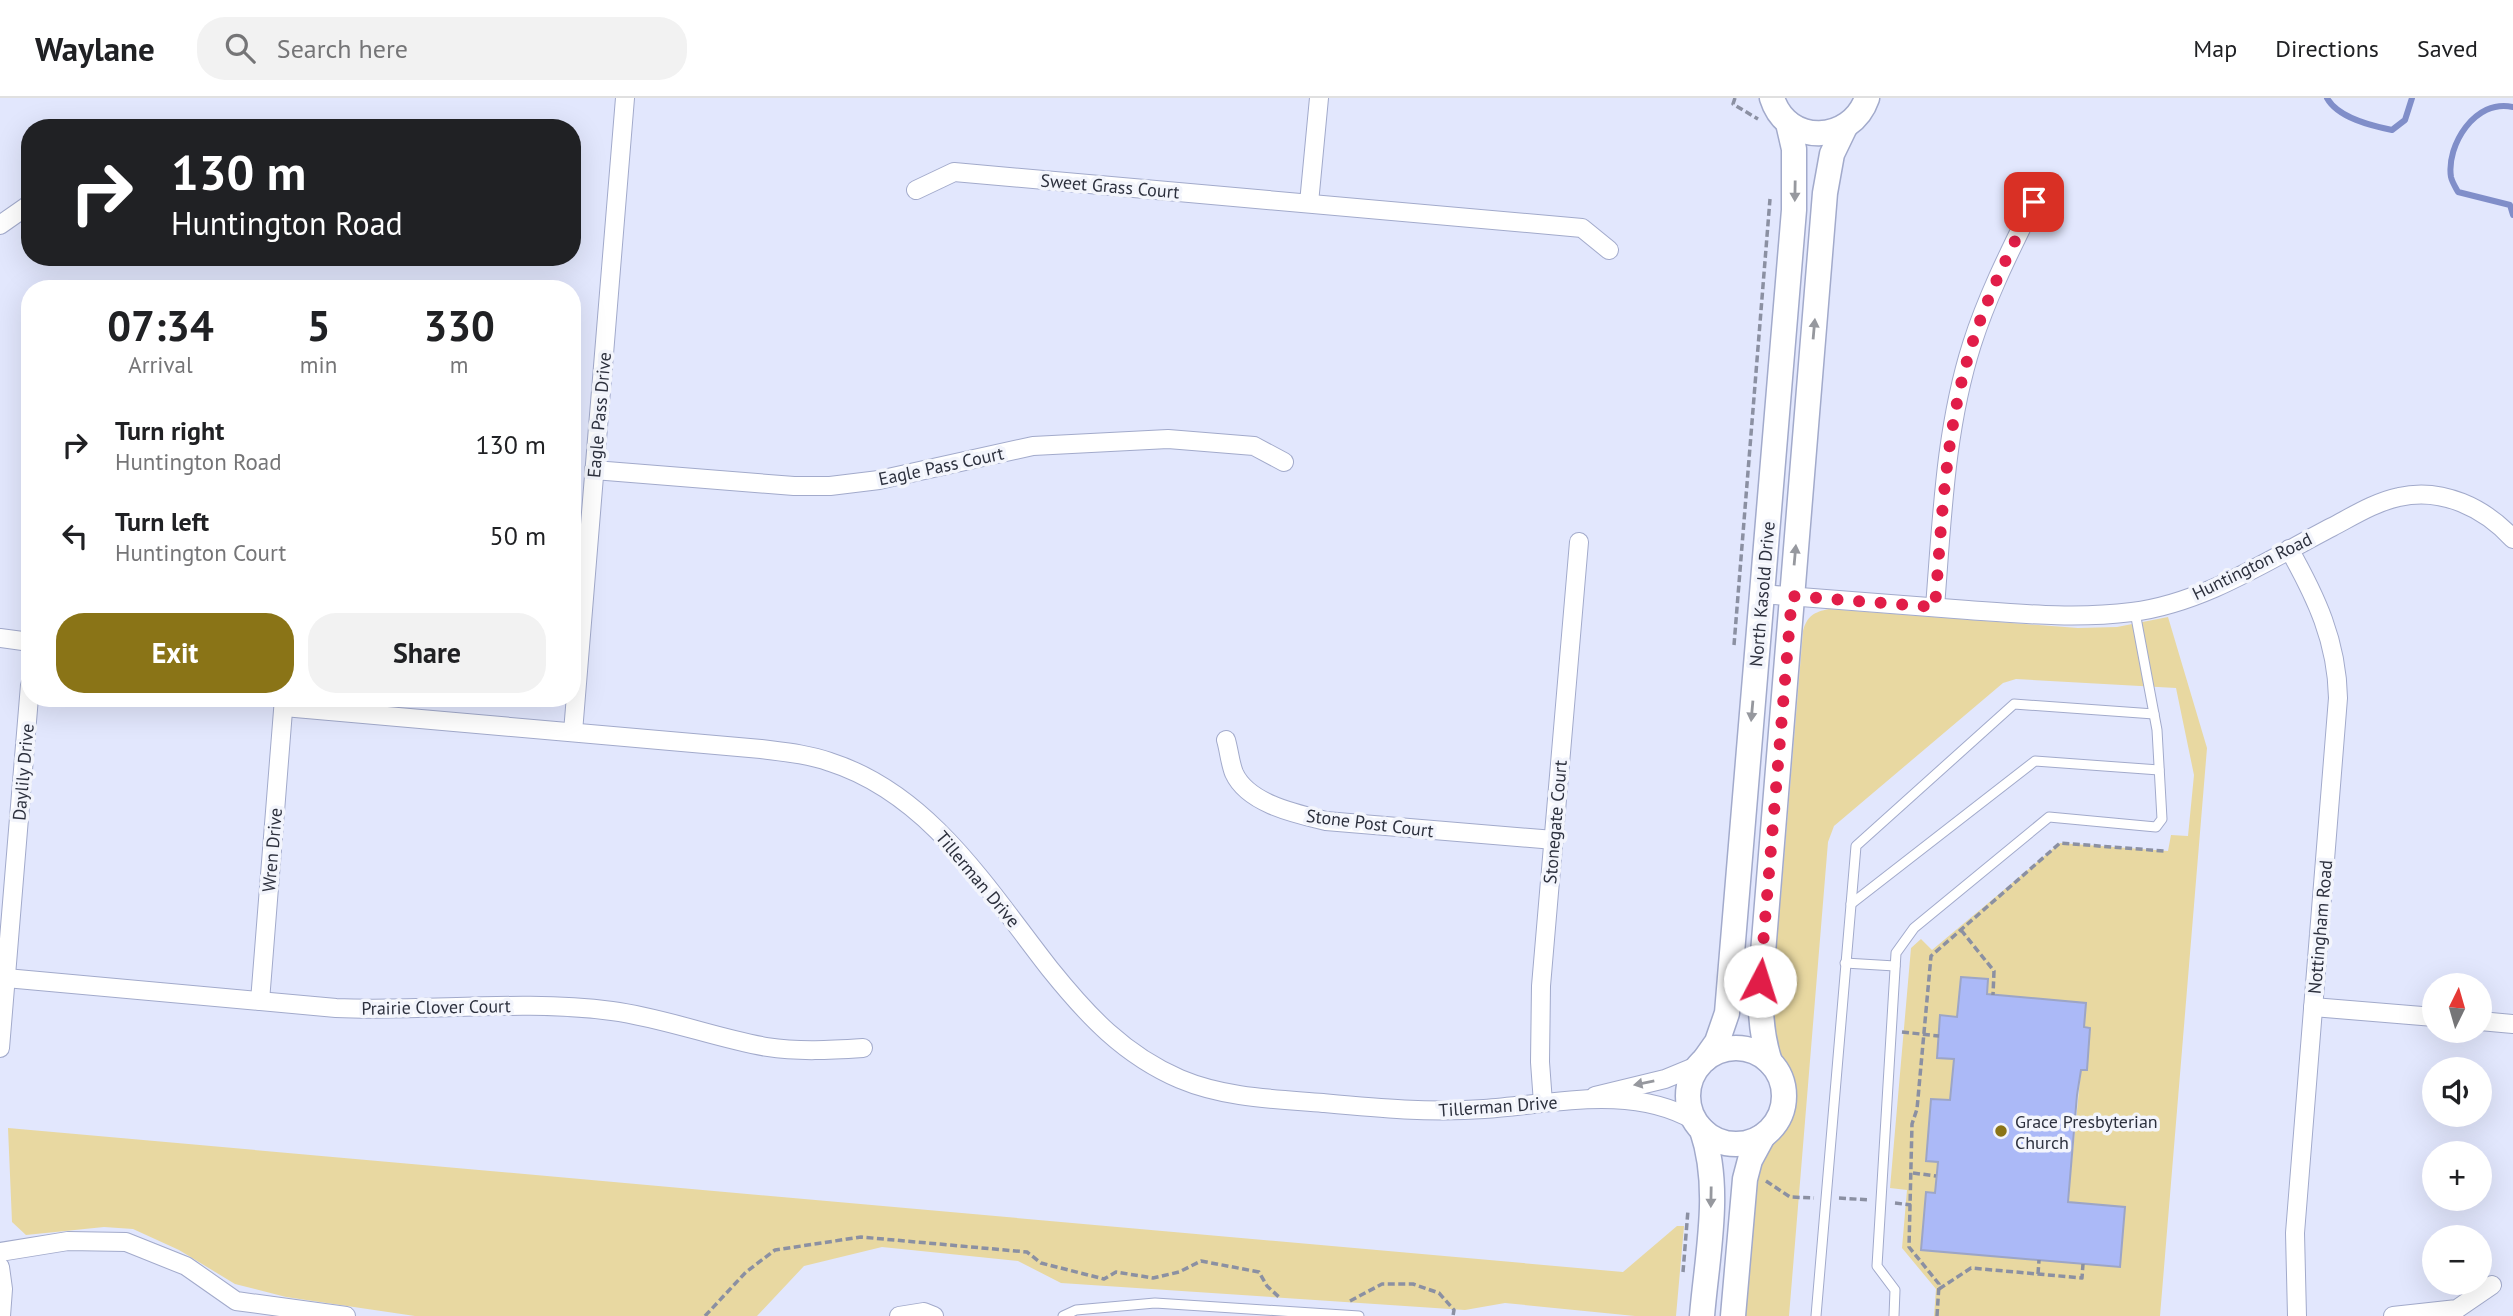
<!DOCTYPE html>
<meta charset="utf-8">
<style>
:root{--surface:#fff;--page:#f2f2f2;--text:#202124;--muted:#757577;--line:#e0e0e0;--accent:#8a7417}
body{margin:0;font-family:"PT Sans",sans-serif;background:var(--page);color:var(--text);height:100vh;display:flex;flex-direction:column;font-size:26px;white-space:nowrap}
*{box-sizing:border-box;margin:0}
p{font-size:23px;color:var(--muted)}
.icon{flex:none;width:38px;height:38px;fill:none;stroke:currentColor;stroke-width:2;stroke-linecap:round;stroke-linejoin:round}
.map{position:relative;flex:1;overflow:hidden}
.side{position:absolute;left:21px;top:182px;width:560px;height:427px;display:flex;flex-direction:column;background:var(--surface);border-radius:28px;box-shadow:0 7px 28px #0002}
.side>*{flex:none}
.hud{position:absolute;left:21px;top:21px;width:560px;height:147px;border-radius:28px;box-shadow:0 7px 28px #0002;background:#202124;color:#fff;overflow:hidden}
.needle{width:46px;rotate:5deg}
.buttons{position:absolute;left:2422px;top:875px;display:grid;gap:14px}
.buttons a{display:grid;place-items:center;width:70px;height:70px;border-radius:50%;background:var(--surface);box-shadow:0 7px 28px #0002;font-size:35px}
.pin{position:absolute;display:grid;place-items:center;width:60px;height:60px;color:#fff;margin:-30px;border-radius:14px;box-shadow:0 4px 10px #0006}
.me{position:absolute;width:77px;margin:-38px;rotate:5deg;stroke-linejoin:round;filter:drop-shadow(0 0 5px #0008)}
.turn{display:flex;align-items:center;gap:24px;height:147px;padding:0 35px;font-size:32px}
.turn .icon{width:91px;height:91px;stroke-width:2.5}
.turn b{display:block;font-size:49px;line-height:60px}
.eta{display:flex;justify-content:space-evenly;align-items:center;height:119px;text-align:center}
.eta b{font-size:42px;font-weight:600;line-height:49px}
.primary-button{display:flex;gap:14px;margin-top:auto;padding:14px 35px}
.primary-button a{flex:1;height:80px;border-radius:28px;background:var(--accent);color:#fff;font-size:28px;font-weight:600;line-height:80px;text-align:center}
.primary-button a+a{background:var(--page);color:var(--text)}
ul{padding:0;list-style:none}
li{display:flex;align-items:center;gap:21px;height:91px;padding:0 35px}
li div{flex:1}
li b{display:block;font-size:26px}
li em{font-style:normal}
header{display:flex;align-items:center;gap:42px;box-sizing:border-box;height:98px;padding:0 35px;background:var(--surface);border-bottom:2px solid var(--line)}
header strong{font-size:33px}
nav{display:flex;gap:38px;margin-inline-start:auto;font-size:24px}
.search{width:490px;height:63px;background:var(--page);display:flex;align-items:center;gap:18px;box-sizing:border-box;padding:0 24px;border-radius:28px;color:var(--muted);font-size:26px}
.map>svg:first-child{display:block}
</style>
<header>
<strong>Waylane</strong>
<div class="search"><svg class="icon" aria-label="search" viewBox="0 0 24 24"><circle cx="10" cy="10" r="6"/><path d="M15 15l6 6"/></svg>Search here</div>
<nav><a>Map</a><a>Directions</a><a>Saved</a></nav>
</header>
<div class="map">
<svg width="2513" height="1218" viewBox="0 0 2513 1218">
<rect width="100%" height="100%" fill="#e2e7fd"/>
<g fill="#e8d8a1" fill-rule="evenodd">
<path d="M1829,511L2078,530L2117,529L2168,519L2207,650L2160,1218H1934L1936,1191L1902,1150L1907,1092L1890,1090L1911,850L1921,841L1932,852L2060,745L2168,753L2171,737L2188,738L2194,677L2176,590L2016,581L2003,585L1834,728L1828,744L1789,1218H1744L1757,1067L1789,1023L1795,1001L1792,979L1769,940L1771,846L1781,798L1803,533C1807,518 1814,514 1829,511ZM1961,879L1988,882L1987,899L2090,930L2087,972H2081L2068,1104L2125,1109L2119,1169L1921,1151L1926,1095L1954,1097L1936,1083L1937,1072L1953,1074L1954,1066L1926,1063L1931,1001L1950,1002L1954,961L1937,959L1940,918L1957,919Z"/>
<path d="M8,1030L1623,1174L1677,1128H1684L1676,1218H1635L1505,1205L1465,1212L1061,1185L1018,1163L882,1149L804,1168L757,1218H415L286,1199L235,1186L179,1152L133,1131L104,1129L26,1137L12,1124Z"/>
</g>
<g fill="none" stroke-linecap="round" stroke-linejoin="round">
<g stroke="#808ec9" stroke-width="6">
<path d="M2327,0C2338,20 2372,28 2392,32L2405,22L2412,0"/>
<path d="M2513,9C2475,0 2446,48 2451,79C2452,84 2456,90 2458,94L2510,107L2513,117"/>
</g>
</g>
<path fill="#abb9f7" stroke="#9ca5c6" stroke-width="2" d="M1961,879L1988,881L1987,896L2086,905L2084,929L2090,930L2087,972H2081L2077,997L2068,1104L2125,1109L2120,1169L1921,1152L1926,1094L1935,1095L1938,1064L1926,1063L1931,1001L1950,1002L1954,961L1937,960L1940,917L1957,919Z"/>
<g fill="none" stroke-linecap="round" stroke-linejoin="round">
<g stroke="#a2aacb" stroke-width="11">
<g id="service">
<path d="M1851,806L2035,663L2159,672"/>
<path d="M1845,865L1895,868"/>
<path d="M1063,1218L1076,1212L1155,1205L1359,1218"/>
<path d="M1816,1218L1856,748L2014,606L2154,616"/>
<path d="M1894,1218L1895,1192L1877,1168L1896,855L1914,830L2049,719L2156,729L2162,721L2157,632L2135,514"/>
</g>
</g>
<g stroke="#a2aacb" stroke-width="20">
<g id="minor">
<path d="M916,92L954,74L1582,130L1609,152"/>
<path d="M1309,105L1319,0"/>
<path d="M0,127L30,106"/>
<path d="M594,372L794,388H830L879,382L1033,348L1168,341L1254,348L1284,364"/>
<path d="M2289,451C2316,499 2337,543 2338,600L2295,1135L2297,1218"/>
<path d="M1762,496C1830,501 1899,507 1968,512C2023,516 2077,521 2132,514C2204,505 2268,462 2332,429C2353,418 2375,404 2399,399C2442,389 2485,410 2513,441"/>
<path d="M1935,509C1942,421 1945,331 1972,246C1988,196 2011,151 2034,104"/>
<path d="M0,540L30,544"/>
<path d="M284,609L761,651C784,654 807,656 830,664C930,696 988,792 1050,871C1087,917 1124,957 1180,981C1225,1000 1275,1001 1323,1005C1377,1010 1430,1015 1484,1011C1554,1006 1632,986 1695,1023"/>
<path d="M573,634L625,0"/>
<path d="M1226,642C1229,652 1230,665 1234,675C1248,706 1297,716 1326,723L1554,742"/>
<path d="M6,880L336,910C428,914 521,901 612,913C665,920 715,940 767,949C799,954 831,952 863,950"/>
<path d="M260,903L284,600"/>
<path d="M2313,909L2434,919"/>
<path d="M2480,923L2513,926"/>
<path d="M0,950L30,587"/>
<path d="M1595,998L1665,981L1699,967"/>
<path d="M1543,1005L1540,964L1541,888L1579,444"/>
<path d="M0,1154L68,1143L126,1144L186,1168L236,1203L346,1218"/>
<path d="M0,1169L3,1191L1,1218"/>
<path d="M899,1218L924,1214L934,1218"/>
<path d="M2393,1218L2457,1211L2492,1187"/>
</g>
</g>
<g stroke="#a2aacb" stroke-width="27">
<g id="secondary">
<path d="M1772,0C1787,48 1851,46 1867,0"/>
<circle cx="1736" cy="998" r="48"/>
<path d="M1705,961L1717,944L1727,915L1794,112V51L1788,25"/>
<path d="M1770,964C1758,928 1760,893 1763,855L1825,95L1832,56L1845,29"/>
<path d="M1702,1032C1722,1090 1707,1157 1702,1218"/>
<path d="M1733,1218L1745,1081L1750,1062L1763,1038"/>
</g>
</g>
<g stroke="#8b90a2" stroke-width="3.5" stroke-dasharray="7 3.5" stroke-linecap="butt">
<path d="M1735,0L1733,6L1758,21"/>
<path d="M1734,547L1770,101"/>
<path d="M1961,832L1994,873L1993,897"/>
<path d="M1902,934L1939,938"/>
<path d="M1913,1075L1936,1078"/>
<path d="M1766,1083L1790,1099L1814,1100"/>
<path d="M1839,1100L1870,1102"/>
<path d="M1895,1105L1911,1107"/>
<path d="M1683,1174L1688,1112"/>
<path d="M2038,1176L2039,1162"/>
<path d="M1939,1191L1971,1170L2082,1180L2083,1166"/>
<path d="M1350,1203L1382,1186H1413L1439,1195L1454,1212L1453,1218"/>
<path d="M705,1218L746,1174L775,1152L861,1139L1027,1154L1041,1165L1104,1181L1116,1174L1153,1180L1179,1174L1201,1163L1259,1174L1267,1188L1280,1200"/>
<path d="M1937,1218L1939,1186L1909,1149L1912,1026L1917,1011L1931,858L2060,745L2164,753"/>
</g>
<use href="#service" stroke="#fff" stroke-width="9"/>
<use href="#minor" stroke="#fff" stroke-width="18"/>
<use href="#secondary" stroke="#fff" stroke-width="24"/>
</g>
<defs><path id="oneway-solid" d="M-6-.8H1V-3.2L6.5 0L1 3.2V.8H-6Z" transform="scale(1.75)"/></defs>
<g fill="#96989e">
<use href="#oneway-solid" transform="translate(1795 93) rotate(91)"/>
<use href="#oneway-solid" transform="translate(1814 231) rotate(-85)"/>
<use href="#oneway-solid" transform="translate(1795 457) rotate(-85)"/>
<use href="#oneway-solid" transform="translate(1752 613) rotate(95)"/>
<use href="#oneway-solid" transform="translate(1644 985) rotate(169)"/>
<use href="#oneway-solid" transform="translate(1711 1099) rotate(91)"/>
</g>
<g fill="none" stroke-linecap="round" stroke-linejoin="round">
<path stroke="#e11d48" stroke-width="12" stroke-dasharray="0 21.6" d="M1760,883L1792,498L1935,509C1942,421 1945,331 1972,246C1988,196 2011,151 2034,104"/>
</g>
<circle fill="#8a7417" stroke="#f3f5fc" stroke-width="2.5" cx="2001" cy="1033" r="7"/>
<g text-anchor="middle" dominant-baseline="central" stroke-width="7" stroke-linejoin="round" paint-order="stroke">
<g font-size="18" fill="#2d313e" stroke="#f3f5fc">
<text transform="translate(1110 88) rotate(5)">Sweet Grass Court</text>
<text transform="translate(599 317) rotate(-85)">Eagle Pass Drive</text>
<text transform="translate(941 368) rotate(-12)">Eagle Pass Court</text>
<text transform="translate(2252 468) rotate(-26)">Huntington Road</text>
<text transform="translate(1762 496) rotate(-85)">North Kasold Drive</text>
<text transform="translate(23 674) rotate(-85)">Daylily Drive</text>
<text transform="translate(1555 724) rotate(-85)">Stonegate Court</text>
<text transform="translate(1370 725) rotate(7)">Stone Post Court</text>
<text transform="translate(272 752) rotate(-85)">Wren Drive</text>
<text transform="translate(978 781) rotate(50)">Tillerman Drive</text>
<text transform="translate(2320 829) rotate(-85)">Nottingham Road</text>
<text transform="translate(436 909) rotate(-1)">Prairie Clover Court</text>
<text transform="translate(1498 1008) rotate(-4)">Tillerman Drive</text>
</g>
<g font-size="18" fill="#2d313e" stroke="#f3f5fc" text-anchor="start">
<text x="2015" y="1023">Grace Presbyterian<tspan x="2015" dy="21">Church</tspan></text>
</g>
</g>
</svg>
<div class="buttons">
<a><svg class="needle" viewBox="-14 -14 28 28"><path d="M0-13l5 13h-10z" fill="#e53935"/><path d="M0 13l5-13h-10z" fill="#757577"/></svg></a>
<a><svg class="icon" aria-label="sound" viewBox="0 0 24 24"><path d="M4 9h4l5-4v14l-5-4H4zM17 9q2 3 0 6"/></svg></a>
<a>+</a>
<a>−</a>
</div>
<div class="pin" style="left:2034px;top:104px;background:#d93025"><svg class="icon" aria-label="arrive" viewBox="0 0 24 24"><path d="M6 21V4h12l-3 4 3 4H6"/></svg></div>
<svg class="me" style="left:1760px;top:883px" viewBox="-20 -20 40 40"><circle r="19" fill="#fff"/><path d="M0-13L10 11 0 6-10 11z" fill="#e11d48"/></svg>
<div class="hud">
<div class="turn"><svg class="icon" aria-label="right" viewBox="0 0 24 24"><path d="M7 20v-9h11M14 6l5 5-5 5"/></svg><div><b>130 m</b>Huntington Road</div></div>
</div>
<section class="side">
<div class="eta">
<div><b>07:34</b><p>Arrival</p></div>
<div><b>5</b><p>min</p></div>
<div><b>330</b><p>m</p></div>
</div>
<ul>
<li><svg class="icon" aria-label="right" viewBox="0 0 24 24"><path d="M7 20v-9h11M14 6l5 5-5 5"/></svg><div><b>Turn right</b><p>Huntington Road</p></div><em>130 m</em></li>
<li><svg class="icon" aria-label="left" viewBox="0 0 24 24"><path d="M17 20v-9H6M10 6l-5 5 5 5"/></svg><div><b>Turn left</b><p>Huntington Court</p></div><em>50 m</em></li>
</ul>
<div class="primary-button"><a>Exit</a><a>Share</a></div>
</section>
</div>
